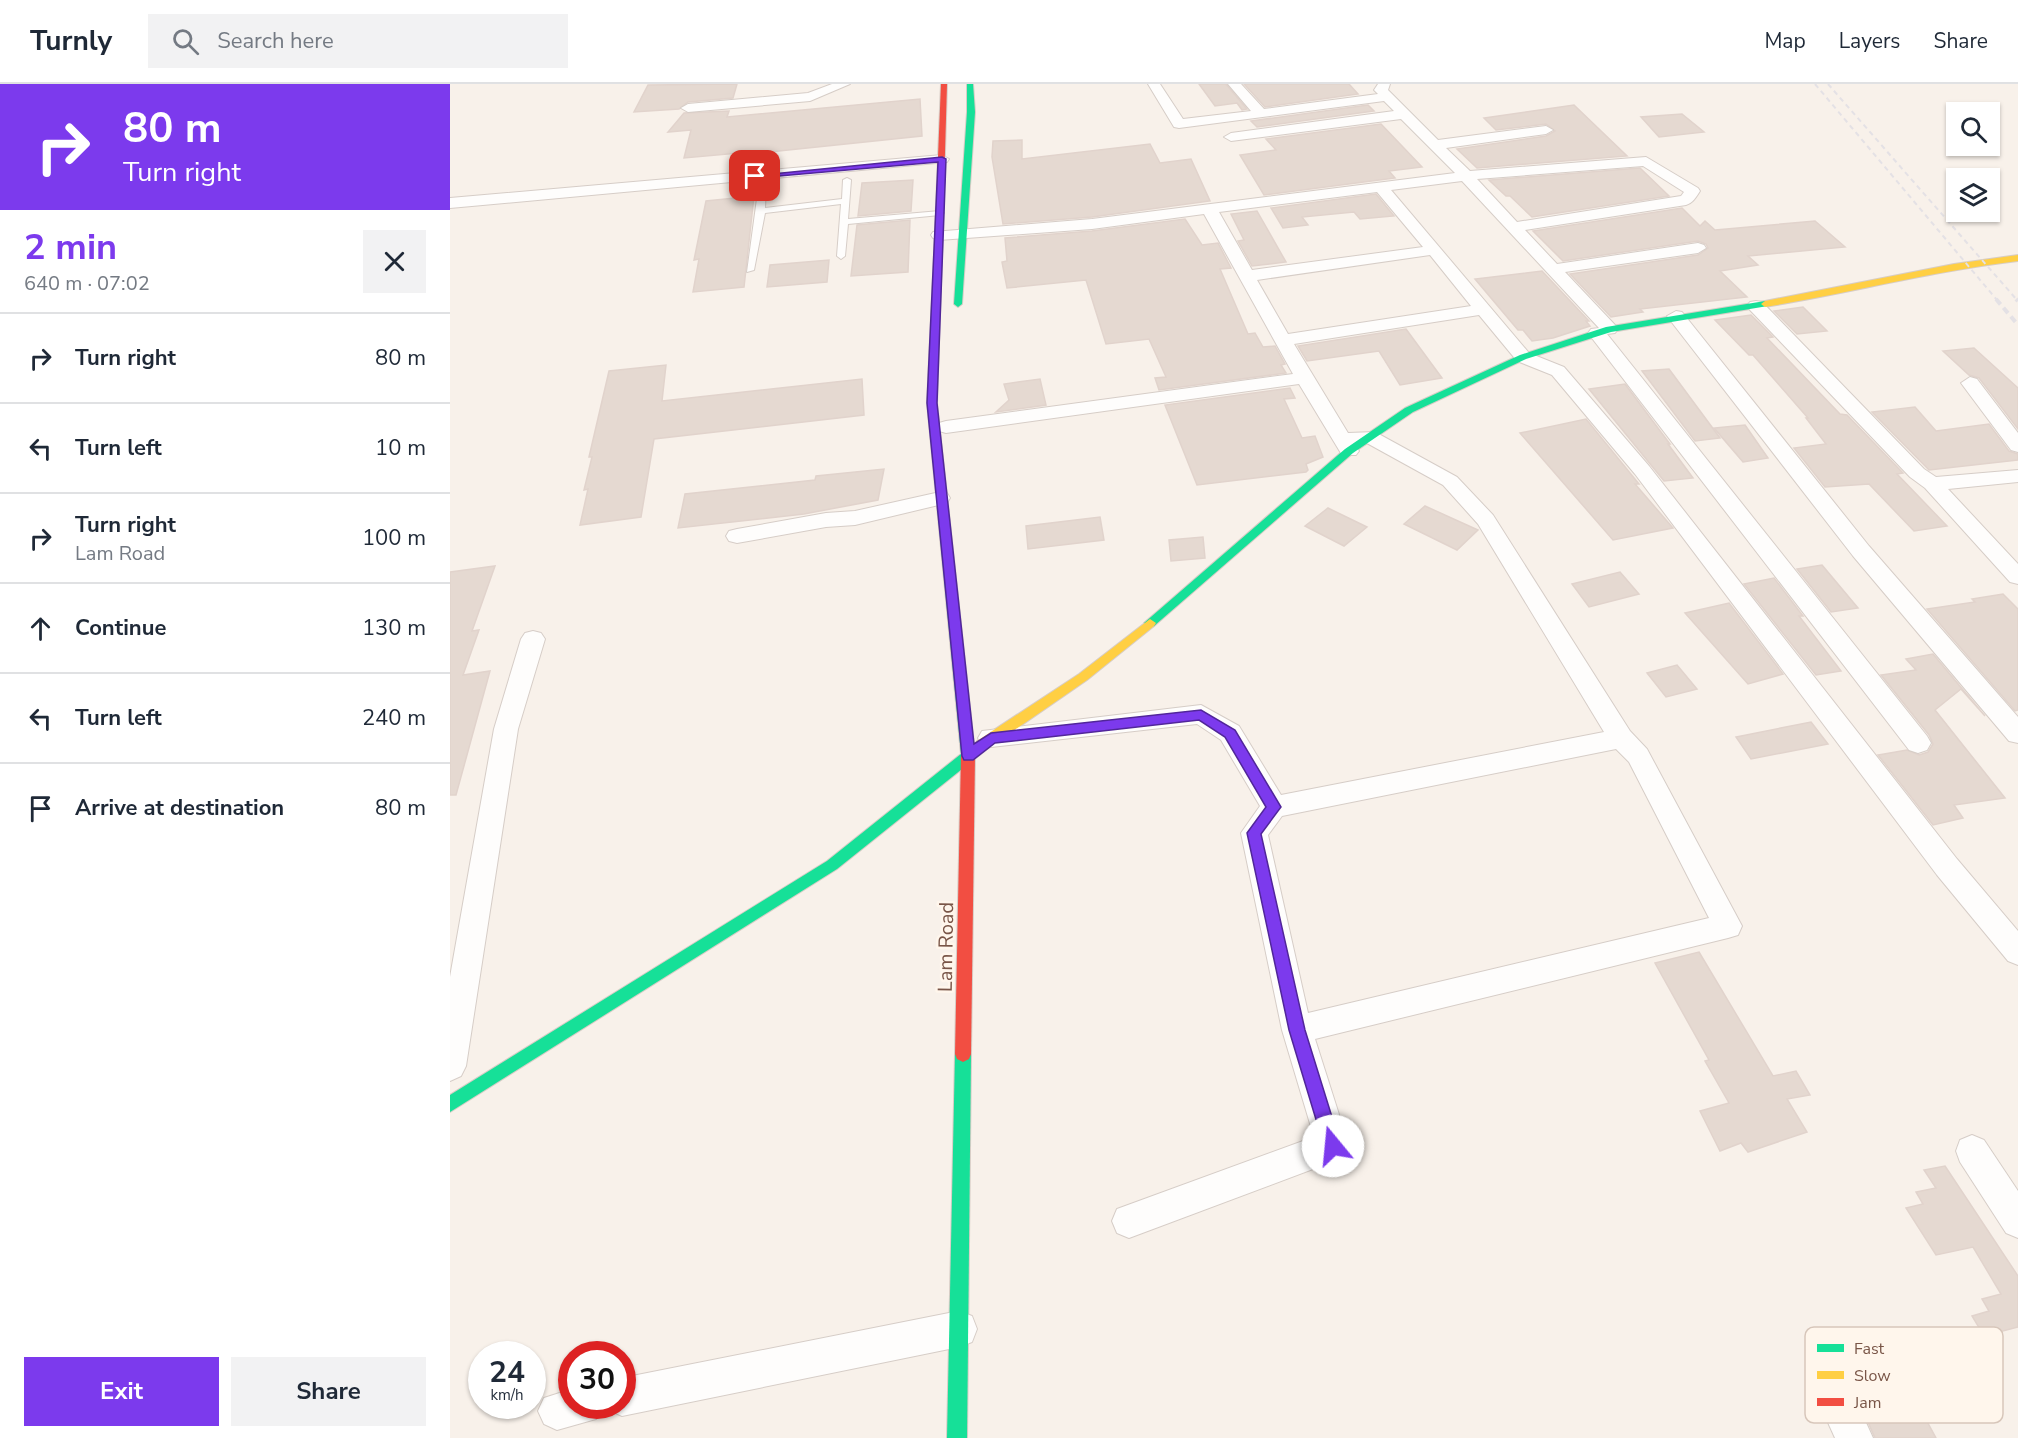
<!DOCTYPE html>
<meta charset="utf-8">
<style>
:root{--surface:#fff;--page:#f2f2f3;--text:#1f2937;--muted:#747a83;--line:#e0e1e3;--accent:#7c3aed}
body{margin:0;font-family:"Nunito Sans",sans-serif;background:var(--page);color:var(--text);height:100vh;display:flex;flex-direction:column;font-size:22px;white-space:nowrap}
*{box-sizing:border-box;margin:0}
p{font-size:20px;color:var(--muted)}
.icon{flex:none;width:33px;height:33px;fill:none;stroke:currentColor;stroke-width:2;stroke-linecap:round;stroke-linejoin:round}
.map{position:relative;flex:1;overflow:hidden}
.side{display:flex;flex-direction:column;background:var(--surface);width:450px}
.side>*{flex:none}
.hud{background:#7c3aed;color:#fff;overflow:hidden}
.fabs{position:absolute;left:1496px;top:18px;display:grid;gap:12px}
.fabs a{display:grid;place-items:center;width:54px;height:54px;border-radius:0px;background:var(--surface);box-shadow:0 2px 4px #0004;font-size:30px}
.speed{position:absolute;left:18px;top:1257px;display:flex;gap:12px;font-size:30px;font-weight:700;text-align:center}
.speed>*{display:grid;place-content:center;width:78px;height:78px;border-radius:50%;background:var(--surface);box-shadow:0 2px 4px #0004;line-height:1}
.speed small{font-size:15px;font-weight:400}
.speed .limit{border:9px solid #d22;background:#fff;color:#111}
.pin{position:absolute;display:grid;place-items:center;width:51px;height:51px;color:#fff;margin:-26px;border-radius:12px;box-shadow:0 3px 9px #0006}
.me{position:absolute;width:66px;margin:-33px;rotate:343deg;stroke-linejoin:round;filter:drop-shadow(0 0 4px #0008)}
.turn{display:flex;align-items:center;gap:21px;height:126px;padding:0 24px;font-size:27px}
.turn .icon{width:78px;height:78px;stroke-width:2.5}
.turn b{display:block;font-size:42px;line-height:51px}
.round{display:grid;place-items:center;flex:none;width:63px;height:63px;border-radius:0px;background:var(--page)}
.summary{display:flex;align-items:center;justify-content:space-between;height:102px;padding:0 24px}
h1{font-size:36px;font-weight:700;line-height:45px;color:var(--accent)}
.button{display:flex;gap:12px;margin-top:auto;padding:12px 24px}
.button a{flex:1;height:69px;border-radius:0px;background:var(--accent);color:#fff;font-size:24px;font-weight:700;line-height:69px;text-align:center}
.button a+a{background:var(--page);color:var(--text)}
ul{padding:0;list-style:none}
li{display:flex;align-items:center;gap:18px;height:90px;padding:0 24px;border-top:2px solid var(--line)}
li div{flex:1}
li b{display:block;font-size:22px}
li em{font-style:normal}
header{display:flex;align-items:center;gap:36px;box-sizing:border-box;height:84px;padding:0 30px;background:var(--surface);border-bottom:2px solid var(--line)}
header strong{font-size:28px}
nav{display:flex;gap:33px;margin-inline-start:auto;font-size:21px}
.search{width:420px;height:54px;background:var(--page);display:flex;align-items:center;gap:15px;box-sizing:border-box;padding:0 21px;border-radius:0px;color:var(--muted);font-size:22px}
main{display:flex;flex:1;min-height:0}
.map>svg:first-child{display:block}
</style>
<header>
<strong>Turnly</strong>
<div class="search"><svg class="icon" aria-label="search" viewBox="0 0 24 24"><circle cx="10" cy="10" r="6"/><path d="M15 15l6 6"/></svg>Search here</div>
<nav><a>Map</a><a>Layers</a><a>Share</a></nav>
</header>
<main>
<section class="side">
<div class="hud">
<div class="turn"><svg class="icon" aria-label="right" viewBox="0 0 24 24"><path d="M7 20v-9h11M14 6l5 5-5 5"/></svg><div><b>80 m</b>Turn right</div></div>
</div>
<div class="summary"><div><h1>2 min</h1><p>640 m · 07:02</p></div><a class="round"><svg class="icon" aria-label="close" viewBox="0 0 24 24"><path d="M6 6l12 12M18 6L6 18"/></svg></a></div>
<ul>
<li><svg class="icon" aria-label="right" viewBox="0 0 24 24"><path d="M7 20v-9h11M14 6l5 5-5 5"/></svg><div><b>Turn right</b></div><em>80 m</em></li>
<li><svg class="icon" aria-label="left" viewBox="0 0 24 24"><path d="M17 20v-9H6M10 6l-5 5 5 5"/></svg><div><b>Turn left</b></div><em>10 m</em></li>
<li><svg class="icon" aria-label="right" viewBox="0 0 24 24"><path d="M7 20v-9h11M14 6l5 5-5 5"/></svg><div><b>Turn right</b><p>Lam Road</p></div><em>100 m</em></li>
<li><svg class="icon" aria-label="ahead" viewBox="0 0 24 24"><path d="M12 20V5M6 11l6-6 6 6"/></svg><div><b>Continue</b></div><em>130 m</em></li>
<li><svg class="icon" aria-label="left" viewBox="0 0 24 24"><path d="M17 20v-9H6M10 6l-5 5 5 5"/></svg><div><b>Turn left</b></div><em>240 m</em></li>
<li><svg class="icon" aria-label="arrive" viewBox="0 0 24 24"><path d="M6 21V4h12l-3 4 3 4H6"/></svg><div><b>Arrive at destination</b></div><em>80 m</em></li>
</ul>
<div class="button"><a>Exit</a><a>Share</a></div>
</section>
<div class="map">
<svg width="1568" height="1354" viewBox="0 0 1568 1354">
<rect width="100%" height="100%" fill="#f8f1ea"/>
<g fill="#e5d9d1" stroke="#e1d3cc" stroke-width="1.5">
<path d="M287,0L283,14L238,18L229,25L184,28L198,1Z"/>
<path d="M749,0H776L797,25L792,26L787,19L765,22Z"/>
<path d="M794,0H899L908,10L815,23Z"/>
<path d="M470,15L472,52L300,70V68L234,74L241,46L218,48L234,29L279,27L277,33Z"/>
<path d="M918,21L924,27L807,43L801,37Z"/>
<path d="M1124,21L1177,72L1027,84L1007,65L1096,52L1105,47L1096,40L1046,46L1034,34Z"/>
<path d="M1232,30L1254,48L1209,53L1191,33Z"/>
<path d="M931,40L972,83L939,87L945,94L814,111L790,71L826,66L816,55Z"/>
<path d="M572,56V75L700,60L710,79L741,75L760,117L642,133L553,140L542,73L543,57Z"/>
<path d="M1190,84L1219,112L1082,133L1060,112H1056L1039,96Z"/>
<path d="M463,96L461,127L408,132L412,99Z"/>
<path d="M926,110L944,132L910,135L904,128L852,133L858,141L833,144L821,124Z"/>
<path d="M304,112L294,203L243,208L249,175L244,176L256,117Z"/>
<path d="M1232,124L1250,142L1255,137L1265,146L1365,137L1395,163L1298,172L1308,181L1270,187L1297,213L1190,225L1193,228L1161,233L1120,190L1248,171L1258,164L1256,160L1248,157L1113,177L1083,147Z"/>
<path d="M807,127L836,178L802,182L788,157L794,156L781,130Z"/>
<path d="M735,135L752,161L768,159L781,184L770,185L798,250L805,249L813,263L825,262L835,280L831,281L836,289L709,306L705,294L716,293L699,255L656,260L636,196L557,204L552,178L557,177L555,154L642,147Z"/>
<path d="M460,136L458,188L401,192L407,141Z"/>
<path d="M379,176L377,198L317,203L320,181Z"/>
<path d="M1092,187L1139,237H1136L1140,242L1103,254L1082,257L1073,246H1068L1025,195Z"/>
<path d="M1353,223L1377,247L1347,250L1324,227Z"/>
<path d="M1301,231L1323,253L1317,254L1390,330L1397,331L1453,389L1447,390L1497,442L1464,447L1419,400L1375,403L1344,364L1376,360L1356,334H1358L1303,271H1299L1265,236Z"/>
<path d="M956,245L992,294L950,301L929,267L857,277L848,262Z"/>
<path d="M1524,264L1568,304V345L1529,294L1519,291L1493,267Z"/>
<path d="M216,281L212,317L412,295L414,331L204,355L191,433L130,441L138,405L134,406L142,373H139L159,287Z"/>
<path d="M1219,285L1270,354L1245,357L1192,287Z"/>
<path d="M590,295L596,321L546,328L559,316L554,300Z"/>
<path d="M1175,300L1220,360H1218L1243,394L1214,397L1139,305Z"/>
<path d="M840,304L845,314L834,315L852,354L865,352L873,373L856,380L858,386L856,388L747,401L715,321Z"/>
<path d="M1465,323L1486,347L1539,340L1559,367L1568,370V376L1479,386L1422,328Z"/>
<path d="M1136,335L1189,400H1185L1223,444L1163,456L1070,349Z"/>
<path d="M1295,341L1318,374L1293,378L1264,344Z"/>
<path d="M434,385L428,416L354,430L228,444L235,410L365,396L366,392Z"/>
<path d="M975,422L1028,446L1007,466L954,440Z"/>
<path d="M878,424L917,443L894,462L855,442Z"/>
<path d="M650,433L654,456L578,465L576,442Z"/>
<path d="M753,453L755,474L721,477L719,456Z"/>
<path d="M1372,481L1408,524L1381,528L1347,485Z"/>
<path d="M45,482L22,547L29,546L13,591L40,587L6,711H0V488Z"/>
<path d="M1170,488L1189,510L1139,523L1122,500Z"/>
<path d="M1324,494L1353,532H1349L1391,587L1366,591L1294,500Z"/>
<path d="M1553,510L1568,525V626L1565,627L1477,525L1525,518L1522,515Z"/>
<path d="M1279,519L1333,590L1298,600L1235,529Z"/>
<path d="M1483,570L1535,632L1511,605L1485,626L1555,714L1504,721L1513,734L1483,741L1428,671L1457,666L1469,671L1478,668L1483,660L1479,651L1431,591L1466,586L1456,575Z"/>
<path d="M1227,581L1247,605L1216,613L1197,589Z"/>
<path d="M1361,638L1378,660L1301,675L1286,653Z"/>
<path d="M1249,868L1323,992L1346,987L1360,1011L1337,1015L1357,1048L1298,1068L1291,1059L1270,1067L1250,1027L1279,1019L1255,977L1259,976L1205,879Z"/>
<path d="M1495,1082L1568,1192V1243L1534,1252L1522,1232L1539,1227L1532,1215L1551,1210L1523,1163L1486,1171L1456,1124L1473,1120L1466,1108L1486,1104L1474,1086Z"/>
<path d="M1453,1293L1486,1354H1425L1403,1304Z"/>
</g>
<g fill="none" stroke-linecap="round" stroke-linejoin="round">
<g stroke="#d6cdc7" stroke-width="2">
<path id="lane" d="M397,94L401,96L398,135L490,127L494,129L490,131L398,140L395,172L391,175L387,172L391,120L315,129L304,186L297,188L309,100L316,102L315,124L392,115L393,96Z"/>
</g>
<g stroke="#d6cdc7" stroke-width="2">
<g id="street">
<path d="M382,0H400L360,17L238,28L231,24L238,20L358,9Z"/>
<path d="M698,0H710L733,35L801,27L778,0H791L814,25L928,10L924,6L928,0H940L938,6L988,56L1096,42L1103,46L1096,50L996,64L1020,87L1196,73L1248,104L1250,107C1246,113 1243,119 1236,121L1075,146L1107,180L1248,159L1254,161L1256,164L1248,169L1115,188L1165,241L1168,245L1165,249L1157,250L1477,652L1481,659L1477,666L1468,669L1459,666L1138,249L1141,245L1149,244L1012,97L941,106L1079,269L1114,283L1199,382L1507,775L1568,847V881L1558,877L1487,791L1185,390L1102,291L1067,277L1029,231L844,260L898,349L925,348L1007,393L1043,431L1180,647L1197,665L1292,842L1288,851L1278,854L865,955L899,1062L895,1073L679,1154L667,1149L662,1137L667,1125L864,1053L832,946L791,749L810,722L771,656L747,640L541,663L532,661L528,654L532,647L751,621L789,642L831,711L1154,648L1028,440L993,401L915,358L904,360L909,367L906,371H892L849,300L496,349L489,347L486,343L489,339L496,337L843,290L754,130L642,145L489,156L483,154L481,151L483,148L642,135L1005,89L951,35L781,57L774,53L781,49L944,27L934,17L729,44L724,43ZM1193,82L1234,108L1231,112L1067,138L1027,95ZM927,108L973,163L802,186L769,128ZM980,171L1021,222L838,250L807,196ZM1166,665L1179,678L1259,834L858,929L818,751L832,732Z"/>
<path d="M492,71L499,75L497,78L0,124V114Z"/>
<path d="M1306,217L1312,218L1474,385L1486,393L1568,386V398L1498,405L1568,480V500L1560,498L1475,404L1460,393L1300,226L1297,222L1300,218Z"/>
<path d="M1226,227L1232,228L1419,462L1568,633V659L1559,657L1403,472L1220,236L1217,232Z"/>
<path d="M1520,293L1527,295L1568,349V368L1561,366L1511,299Z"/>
<path d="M490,408L497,409L500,414L497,419L405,441L376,443L287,459L279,457L276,452L279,447L287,445L376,429L405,427Z"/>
<path d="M83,547L91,549L95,555L68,645L16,982L11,992L0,997V893L44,645L71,555L75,549Z"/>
<path d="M1522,1051L1534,1056L1568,1107V1154L1556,1149L1510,1078L1506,1067L1510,1056Z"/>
<path d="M509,1227L522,1232L527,1245L522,1258L509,1263L172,1332L159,1326L157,1322H172V1294Z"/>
<path d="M1380,1282L1393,1288L1423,1354H1385L1361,1301L1367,1288Z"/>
<path d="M122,1305V1322H152L146,1335L107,1346L94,1340L88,1327L94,1314Z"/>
</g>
</g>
<g stroke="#d7cdc6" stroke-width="2">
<g id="fast">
<path d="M517,0H523L525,28L512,220L508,223L504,220L517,28Z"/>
<path d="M488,167L492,170L487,319L524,660L532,656L537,657L539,661L537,665L387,785L0,1028V1011L377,777L511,670L477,319L484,170Z"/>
<path d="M1315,217L1318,218V222L1161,248L1076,275L963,328L903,369L704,542L700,543L694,539L895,365L955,324L1070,271L1156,243Z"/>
<path d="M513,962L519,965L521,970L517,1354H497L505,970L507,965Z"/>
</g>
</g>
<g stroke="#d7cdc6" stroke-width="2">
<g id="slow">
<path d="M1568,171V177C1483,187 1400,209 1315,223L1311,220L1315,217L1504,180Z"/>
<path d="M700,535L706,539L704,542L637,596L537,665H527L525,661L527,657L629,590Z"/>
</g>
</g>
<g stroke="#d7cdc6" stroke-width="2">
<g id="jam">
<path d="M491,0H497L492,170L488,173L484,170Z"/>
<path d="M518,666L523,667L525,671L521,970L519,975L513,978L507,975L505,970L511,671L513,667Z"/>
</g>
</g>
<use href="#lane" fill="#fefdfc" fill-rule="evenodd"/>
<use href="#street" fill="#fefdfc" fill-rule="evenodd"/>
<use href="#fast" fill="#16e098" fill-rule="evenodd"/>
<use href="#slow" fill="#ffcf43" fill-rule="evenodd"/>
<use href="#jam" fill="#f24e42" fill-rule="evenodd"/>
<g stroke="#e4e1e5" stroke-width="2" stroke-dasharray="5 4" stroke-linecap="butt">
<path d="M1365,0L1547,216"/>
<path d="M1378,0L1567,216"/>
</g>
<g stroke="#e4e1e5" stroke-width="4" stroke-dasharray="7 4.5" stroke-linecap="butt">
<path d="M1546,215L1568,241"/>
<path d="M1566,215L1568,217"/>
</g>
</g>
<path fill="#7c3aed" stroke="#51269a" stroke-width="1.5" d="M492,73L496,75L487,319L524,660L541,649L751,626L785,646L831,723L811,750L855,946L891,1062L889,1068L883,1070L876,1068L874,1062L839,946L797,749L816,723L775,653L749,636L545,659L523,676H514L512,672L477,319L488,78L305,94L301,92Z"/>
<g text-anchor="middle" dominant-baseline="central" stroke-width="5" stroke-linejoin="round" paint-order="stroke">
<g font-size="20" fill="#795547" stroke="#fff6ec">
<text transform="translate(496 863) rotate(-89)">Lam Road</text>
</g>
</g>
<rect x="1355" y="1243" width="198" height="96" rx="9" fill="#fff6ec" stroke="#d7c6ba" stroke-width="1.5"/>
<rect x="1367" y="1260" width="27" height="8" fill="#16e098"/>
<rect x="1367" y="1287" width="27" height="8" fill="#ffcf43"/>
<rect x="1367" y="1314" width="27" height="8" fill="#f24e42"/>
<g font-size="16" fill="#795547">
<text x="1404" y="1270">Fast</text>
<text x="1404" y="1297">Slow</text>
<text x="1404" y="1324">Jam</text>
</g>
</svg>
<div class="fabs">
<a><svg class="icon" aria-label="search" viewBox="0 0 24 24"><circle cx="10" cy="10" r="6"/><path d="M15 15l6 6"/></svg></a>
<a><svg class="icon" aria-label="layers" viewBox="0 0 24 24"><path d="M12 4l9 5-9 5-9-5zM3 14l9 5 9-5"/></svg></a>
</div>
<div class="speed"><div>24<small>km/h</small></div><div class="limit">30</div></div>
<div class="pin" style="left:305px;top:92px;background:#d93025"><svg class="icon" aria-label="arrive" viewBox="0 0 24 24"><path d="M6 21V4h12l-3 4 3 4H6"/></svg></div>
<svg class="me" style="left:883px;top:1062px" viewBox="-20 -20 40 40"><circle r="19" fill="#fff"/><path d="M0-13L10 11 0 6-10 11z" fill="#7c3aed"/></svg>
</div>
</main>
